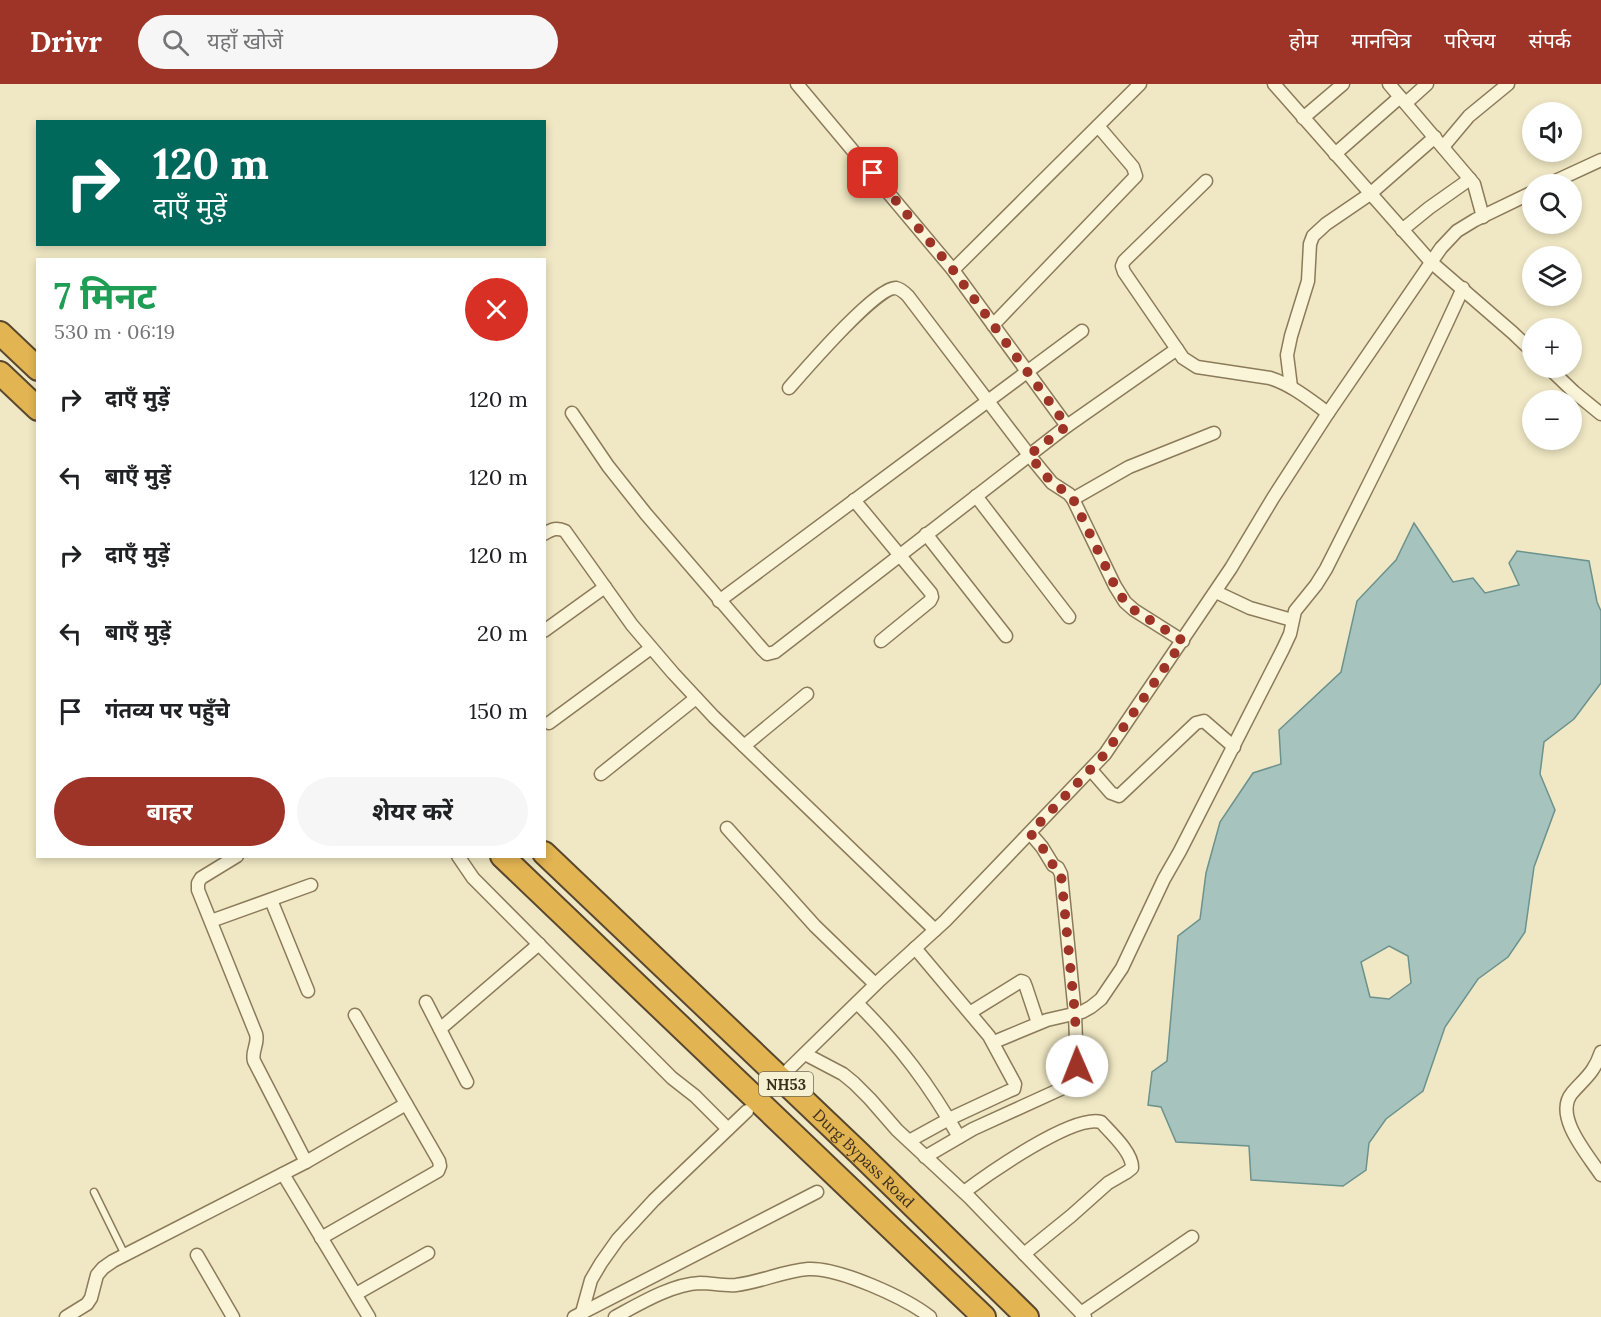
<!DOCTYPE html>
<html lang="hi">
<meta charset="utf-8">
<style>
:root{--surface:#fff;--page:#f6f6f6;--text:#202124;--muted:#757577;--accent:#9e3427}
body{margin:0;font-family:Lora,"Noto Sans Devanagari",serif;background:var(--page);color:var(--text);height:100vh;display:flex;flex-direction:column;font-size:22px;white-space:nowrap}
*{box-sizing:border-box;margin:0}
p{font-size:20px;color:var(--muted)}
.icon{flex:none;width:33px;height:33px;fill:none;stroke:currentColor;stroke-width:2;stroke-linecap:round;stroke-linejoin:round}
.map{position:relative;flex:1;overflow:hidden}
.panel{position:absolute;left:36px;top:174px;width:510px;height:600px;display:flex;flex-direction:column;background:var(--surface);border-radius:0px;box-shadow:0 3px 9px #0003}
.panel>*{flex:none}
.top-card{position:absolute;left:36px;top:36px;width:510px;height:126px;border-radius:0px;box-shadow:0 3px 9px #0003;background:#00695c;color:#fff;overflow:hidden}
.controls{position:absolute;left:1522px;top:18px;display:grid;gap:12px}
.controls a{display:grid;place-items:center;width:60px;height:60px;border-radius:50%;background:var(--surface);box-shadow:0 3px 9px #0003;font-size:30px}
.pin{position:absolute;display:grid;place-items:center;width:51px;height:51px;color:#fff;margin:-26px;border-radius:12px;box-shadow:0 3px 9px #0006}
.me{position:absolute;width:66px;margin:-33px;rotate:359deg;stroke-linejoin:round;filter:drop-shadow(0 0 4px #0008)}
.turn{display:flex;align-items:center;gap:21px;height:126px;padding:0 18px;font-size:27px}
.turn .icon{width:78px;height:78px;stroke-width:2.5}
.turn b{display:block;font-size:42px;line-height:51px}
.round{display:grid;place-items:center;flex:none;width:63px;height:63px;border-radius:32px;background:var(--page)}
.headline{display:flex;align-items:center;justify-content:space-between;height:102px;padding:0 18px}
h1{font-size:36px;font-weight:700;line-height:45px;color:#1e9e55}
.button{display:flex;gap:12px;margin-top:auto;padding:12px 18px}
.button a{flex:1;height:69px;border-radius:36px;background:var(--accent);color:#fff;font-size:24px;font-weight:700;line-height:69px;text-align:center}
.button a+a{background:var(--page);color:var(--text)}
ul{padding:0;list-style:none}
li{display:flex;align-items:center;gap:18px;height:78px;padding:0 18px}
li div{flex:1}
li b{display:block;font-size:22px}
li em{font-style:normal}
header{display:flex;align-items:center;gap:36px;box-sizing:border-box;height:84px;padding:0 30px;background:var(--accent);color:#fff}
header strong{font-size:28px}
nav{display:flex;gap:33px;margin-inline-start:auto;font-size:21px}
.search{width:420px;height:54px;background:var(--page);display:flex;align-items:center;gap:15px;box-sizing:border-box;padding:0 21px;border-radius:33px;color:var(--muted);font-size:22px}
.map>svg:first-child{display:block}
</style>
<header>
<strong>Drivr</strong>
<div class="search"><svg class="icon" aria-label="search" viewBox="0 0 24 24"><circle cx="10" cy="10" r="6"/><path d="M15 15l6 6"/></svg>यहाँ खोजें</div>
<nav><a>होम</a><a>मानचित्र</a><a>परिचय</a><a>संपर्क</a></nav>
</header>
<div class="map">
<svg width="1601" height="1233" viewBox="0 0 1601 1233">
<rect width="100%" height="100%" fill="#f0e8c4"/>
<path fill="#a6c3be" stroke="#6c928d" stroke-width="1.5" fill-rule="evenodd" d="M1414,439L1453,498L1473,494L1485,509L1519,501L1509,479L1517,467L1589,477L1597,518L1601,527V599L1574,635L1544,658L1540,690L1555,726L1534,783L1525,848L1508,873L1478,895L1445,943L1423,1007L1386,1035L1369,1059L1366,1086L1343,1102L1251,1096L1249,1062L1176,1058L1161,1023L1148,1021L1152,988L1167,977L1178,852L1200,835L1206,789L1220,738L1253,689L1281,680L1279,646L1341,588L1357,517L1396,476ZM1389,862L1408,872L1411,899L1389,915L1370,913L1361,878Z"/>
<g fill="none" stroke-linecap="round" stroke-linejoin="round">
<path stroke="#ccc3a3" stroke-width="12" stroke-dasharray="12 6" stroke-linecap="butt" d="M754,1020L782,992"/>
<g stroke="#8c7b5a" stroke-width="9">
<path id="lane" d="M94,1108L125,1171"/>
</g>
<g stroke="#8c7b5a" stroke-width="15">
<g id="street">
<path d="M797,0L953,186L1067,342"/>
<path d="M1274,0L1431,178L1513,249L1533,268"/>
<path d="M1389,0L1474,100L1483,133"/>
<path d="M1406,19L1427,0"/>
<path d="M1303,34L1343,0"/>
<path d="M1443,63L1469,32L1508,0"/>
<path d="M1335,70L1400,13"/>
<path d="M1206,97L1124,177L1122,182L1124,188L1183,274L1197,283L1270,294C1292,301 1310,316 1328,329"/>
<path d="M1549,100L1601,76"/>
<path d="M1402,146L1429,124L1470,95"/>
<path d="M953,186L1140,0"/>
<path d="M993,241L1136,92L1133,83L1098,42"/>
<path d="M1549,284L1574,308L1601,330"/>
<path d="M1291,303L1287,271L1291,252L1308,197L1310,160L1313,152L1326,140L1370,110L1435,53"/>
<path d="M789,304C804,287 877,202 896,204C901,205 905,209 908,212L1029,371L1052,399L1069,410L1073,415L1115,502L1125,518L1134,526L1183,557"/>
<path d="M572,329L608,382L646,430L763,566L767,570L775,568L1067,342L1177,265"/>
<path d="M976,412L1069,533"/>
<path d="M1073,415L1129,383L1214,349"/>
<path d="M854,416L931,509L932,513L930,517L881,557"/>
<path d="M544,450C552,445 557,443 565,447L632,541L673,589L714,633L935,846"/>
<path d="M926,450L1006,552"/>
<path d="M1216,508L1250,524L1292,536"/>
<path d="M719,517L1082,247"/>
<path d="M544,547L605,503"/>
<path d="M549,639L651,564"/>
<path d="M744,662L807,610"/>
<path d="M1091,686L1111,709L1119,712L1196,639L1204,637L1234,663"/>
<path d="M601,690L696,614"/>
<path d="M727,744L815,842L875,900"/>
<path d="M237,772L201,794L198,799V806L256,950C259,960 251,967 254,977L306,1078"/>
<path d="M458,772L473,794L658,980L672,994L695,1012L728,1045"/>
<path d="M271,816L308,907"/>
<path d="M211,837L311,801"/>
<path d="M426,918L467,998"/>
<path d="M857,919C900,962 929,1000 959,1053"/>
<path d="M971,928L1021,897L1024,898L1026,903L1038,939"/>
<path d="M440,945L539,860"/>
<path d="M994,958L1047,936L1082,928L1091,923L1101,915L1122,884L1164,795L1180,767L1283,565L1290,550L1295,527L1316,501L1326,485C1373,392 1420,299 1463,204"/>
<path d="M1601,968C1594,989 1585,994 1572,1009C1553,1032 1588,1071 1601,1091"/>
<path d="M805,970L843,990L854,999L870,1015L897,1046L969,1113L1085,1233"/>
<path d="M789,985L880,896L945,837L1105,670L1231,484L1273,414L1328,329L1441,164L1457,147L1475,136L1533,108"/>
<path d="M909,1057L949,1035L1009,1007L1014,1005L1015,1000L989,952L915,864"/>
<path d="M925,1073L973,1045L1063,1004L1074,989L1077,982L1075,930L1061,790L1058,784L1053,781L1042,763L1030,749"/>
<path d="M283,1090L369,1233"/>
<path d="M964,1108C988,1090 1073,1030 1101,1038C1111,1049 1133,1069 1132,1084L1127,1088L1108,1099L1071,1132L1024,1170"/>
<path d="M321,1154L438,1087L440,1082L439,1077L355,931"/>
<path d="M197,1171L233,1233"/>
<path d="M356,1210L428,1169"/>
<path d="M1081,1229L1192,1153"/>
<path d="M581,1232L591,1196L601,1179L618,1155L654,1116L747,1027"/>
<path d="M66,1233L87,1220L91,1214L97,1191L103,1184L113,1177L306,1078L406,1020"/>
<path d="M574,1233L817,1108"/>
<path d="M615,1233C639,1220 672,1200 700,1199C712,1199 724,1202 736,1201C761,1198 783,1187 808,1185C838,1183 906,1214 930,1233"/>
</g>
</g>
<g stroke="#5a482e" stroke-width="26">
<g id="highway">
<path d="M0,249L38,285"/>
<path d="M0,289L38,325"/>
<path id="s1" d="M544,769L859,1069L1027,1233"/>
<path d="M502,772L984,1233"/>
</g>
</g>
<use href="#lane" stroke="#faf4d8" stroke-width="6"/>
<use href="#street" stroke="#faf4d8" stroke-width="12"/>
<use href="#highway" stroke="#e3b452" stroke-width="22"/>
</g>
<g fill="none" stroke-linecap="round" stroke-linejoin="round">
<path stroke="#9e3427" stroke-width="10" stroke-dasharray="0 18" d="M873,89L953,186L1067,342L1029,371L1052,399L1069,410L1073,415L1115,502L1125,518L1134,526L1183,557L1105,670L1030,749L1042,763L1053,781L1058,784L1061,790L1075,930L1077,982"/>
</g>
<g text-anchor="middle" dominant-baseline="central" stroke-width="5" stroke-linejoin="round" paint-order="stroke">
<rect fill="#f7f1d4" stroke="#736a55" stroke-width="1.5" x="759" y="988" width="54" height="24" rx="4.5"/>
<g font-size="15" font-weight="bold" fill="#3b301e">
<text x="786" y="1000">NH53</text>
</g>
<g font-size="16" fill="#3b301e" stroke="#f7f1d4">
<text stroke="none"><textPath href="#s1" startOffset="442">Durg Bypass Road</textPath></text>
</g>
</g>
</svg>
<div class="controls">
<a><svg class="icon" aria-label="sound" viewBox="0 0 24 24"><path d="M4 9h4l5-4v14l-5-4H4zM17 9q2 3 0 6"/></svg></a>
<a><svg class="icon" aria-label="search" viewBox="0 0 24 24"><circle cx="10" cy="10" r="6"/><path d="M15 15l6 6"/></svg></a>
<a><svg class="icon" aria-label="layers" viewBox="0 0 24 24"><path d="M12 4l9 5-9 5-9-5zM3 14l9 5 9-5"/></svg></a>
<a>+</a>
<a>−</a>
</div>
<div class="pin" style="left:873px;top:89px;background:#d93025"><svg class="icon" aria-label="arrive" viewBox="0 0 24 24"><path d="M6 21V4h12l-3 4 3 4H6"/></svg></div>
<svg class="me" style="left:1077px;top:982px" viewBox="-20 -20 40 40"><circle r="19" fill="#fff"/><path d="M0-13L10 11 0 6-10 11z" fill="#9e3427"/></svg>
<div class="top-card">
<div class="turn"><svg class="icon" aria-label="right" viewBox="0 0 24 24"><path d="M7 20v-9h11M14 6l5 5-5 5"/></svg><div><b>120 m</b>दाएँ मुड़ें</div></div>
</div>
<section class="panel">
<div class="headline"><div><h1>7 मिनट</h1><p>530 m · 06:19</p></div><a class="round" style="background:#d93025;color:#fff"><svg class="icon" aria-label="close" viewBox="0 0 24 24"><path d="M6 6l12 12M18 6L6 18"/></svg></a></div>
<ul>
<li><svg class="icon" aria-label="right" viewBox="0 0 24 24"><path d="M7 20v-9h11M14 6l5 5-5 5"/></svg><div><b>दाएँ मुड़ें</b></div><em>120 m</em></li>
<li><svg class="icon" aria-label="left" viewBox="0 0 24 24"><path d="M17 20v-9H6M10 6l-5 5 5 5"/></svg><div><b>बाएँ मुड़ें</b></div><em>120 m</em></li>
<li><svg class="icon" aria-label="right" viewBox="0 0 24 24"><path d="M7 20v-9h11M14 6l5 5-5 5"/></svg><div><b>दाएँ मुड़ें</b></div><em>120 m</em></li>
<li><svg class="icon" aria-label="left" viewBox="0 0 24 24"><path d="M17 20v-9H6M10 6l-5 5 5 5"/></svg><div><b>बाएँ मुड़ें</b></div><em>20 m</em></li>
<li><svg class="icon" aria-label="arrive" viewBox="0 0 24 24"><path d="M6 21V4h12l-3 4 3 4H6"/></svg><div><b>गंतव्य पर पहुँचे</b></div><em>150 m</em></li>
</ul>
<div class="button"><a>बाहर</a><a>शेयर करें</a></div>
</section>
</div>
